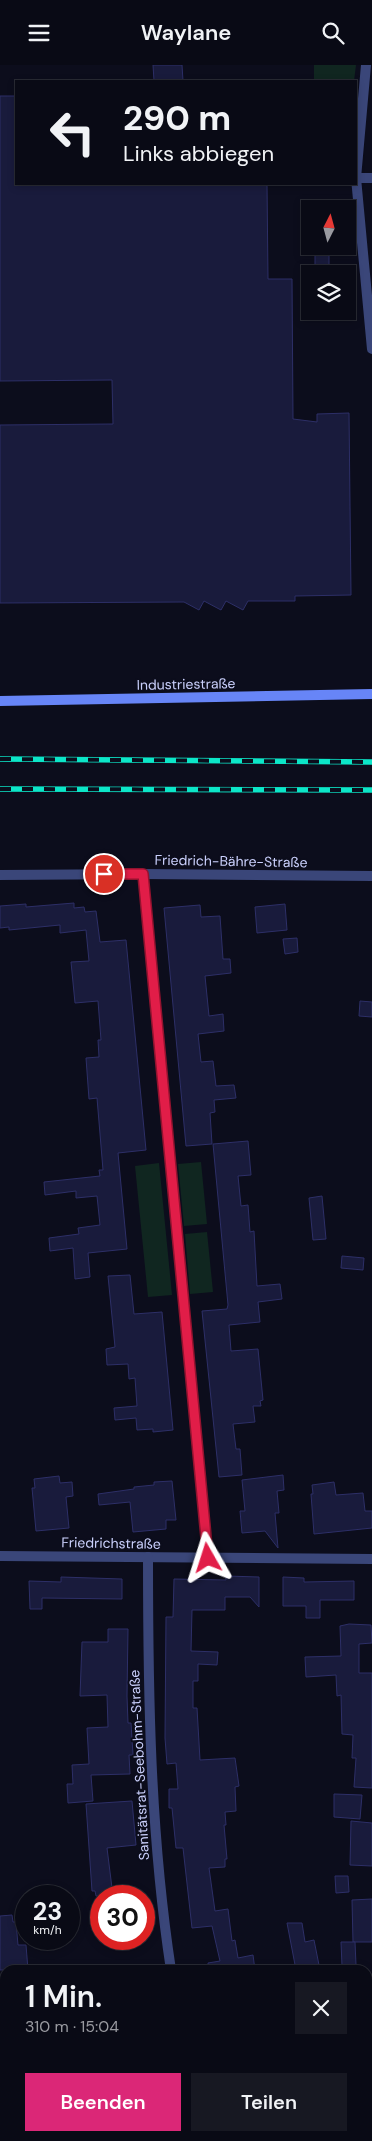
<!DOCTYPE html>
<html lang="de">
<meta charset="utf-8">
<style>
:root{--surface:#090a15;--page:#171822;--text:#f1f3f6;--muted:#999aa0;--line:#292b34;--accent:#db2777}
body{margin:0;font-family:"DM Sans",sans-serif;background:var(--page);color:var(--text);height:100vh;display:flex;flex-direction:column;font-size:19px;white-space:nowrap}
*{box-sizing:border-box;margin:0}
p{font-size:16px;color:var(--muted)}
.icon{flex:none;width:28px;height:28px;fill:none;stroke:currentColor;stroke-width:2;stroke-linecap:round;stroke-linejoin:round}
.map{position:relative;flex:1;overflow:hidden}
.drawer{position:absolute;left:0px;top:1900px;width:372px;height:176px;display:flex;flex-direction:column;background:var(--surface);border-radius:15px 15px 0 0;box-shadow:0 2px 8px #0003,0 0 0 1px var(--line)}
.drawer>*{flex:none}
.guide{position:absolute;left:15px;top:15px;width:342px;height:105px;border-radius:0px;box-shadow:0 2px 8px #0003,0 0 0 1px var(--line);background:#090a15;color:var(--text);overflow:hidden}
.needle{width:32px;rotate:6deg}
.controls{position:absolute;left:301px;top:135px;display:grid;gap:10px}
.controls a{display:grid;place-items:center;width:55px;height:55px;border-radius:0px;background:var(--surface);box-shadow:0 2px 8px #0003,0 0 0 1px var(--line);font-size:25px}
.speed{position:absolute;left:15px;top:1820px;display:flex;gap:10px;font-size:25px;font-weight:700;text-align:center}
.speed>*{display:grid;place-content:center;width:65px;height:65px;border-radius:50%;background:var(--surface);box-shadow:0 2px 8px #0003,0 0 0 1px var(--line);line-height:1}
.speed small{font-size:12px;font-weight:400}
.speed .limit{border:8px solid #d22;background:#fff;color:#111}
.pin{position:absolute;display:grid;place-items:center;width:42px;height:42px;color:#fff;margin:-21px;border:2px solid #fff;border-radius:50%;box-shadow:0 1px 5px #0007}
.me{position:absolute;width:55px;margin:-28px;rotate:354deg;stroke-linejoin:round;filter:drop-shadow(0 0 4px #0008)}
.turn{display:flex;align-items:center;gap:18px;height:105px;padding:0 25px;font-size:22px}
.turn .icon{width:65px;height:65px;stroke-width:2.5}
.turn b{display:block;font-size:35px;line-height:42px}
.round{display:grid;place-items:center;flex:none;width:52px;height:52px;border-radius:0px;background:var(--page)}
.overview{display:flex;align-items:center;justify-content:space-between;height:85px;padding:0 25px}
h1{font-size:30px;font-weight:600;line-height:38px}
.primary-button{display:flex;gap:10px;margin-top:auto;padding:10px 25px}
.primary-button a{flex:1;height:58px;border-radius:0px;background:var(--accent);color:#fff;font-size:20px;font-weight:600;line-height:58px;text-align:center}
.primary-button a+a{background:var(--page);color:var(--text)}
header{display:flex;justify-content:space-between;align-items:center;height:65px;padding:0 25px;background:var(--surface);font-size:22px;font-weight:600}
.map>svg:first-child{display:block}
</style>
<header><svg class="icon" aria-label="menu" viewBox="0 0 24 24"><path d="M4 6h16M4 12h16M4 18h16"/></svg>Waylane<svg class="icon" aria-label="search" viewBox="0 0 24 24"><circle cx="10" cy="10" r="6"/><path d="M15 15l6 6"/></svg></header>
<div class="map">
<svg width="372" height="2076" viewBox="0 0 372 2076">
<rect width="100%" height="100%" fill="#0c0d1c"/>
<g fill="#102620">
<path d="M314,0H356L354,16H314Z"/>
<path d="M201,1097L207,1159L184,1161L178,1099Z"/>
<path d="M159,1098L172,1230L148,1232L135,1101Z"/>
<path d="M207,1167L213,1227L190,1229L185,1169Z"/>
</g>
<g fill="#191b3c" stroke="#2d2f67">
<path d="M153,0H182L183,16H154Z"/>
<path d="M0,31H16V119H267L268,214H292L293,354L317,357V349L349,348L351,530L295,531V536H248L243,545L226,536L221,545L204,536L199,545L184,537L0,538V360L113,359L112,315L0,316Z"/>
<rect x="315" y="181" width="14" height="28"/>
<path d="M74,838V843L84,842L85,847L96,846L100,877L126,875L146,1085L118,1088L127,1184L88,1188L90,1212L75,1214L73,1183L50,1186L49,1173L79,1169L78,1163L100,1160L97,1131L76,1133V1126L45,1130L44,1117L100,1111L99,1105H103L97,1033L89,1034L86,993L99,992L98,975H101L98,936L75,938L71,897L89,896L86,865L60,868V860L9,865V862L0,863V841L26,839V842Z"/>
<path d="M285,839L287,865L257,868L255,842Z"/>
<path d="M200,840L201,852L220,851L223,894H230L231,908L205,911L209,951L223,949L224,966L198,969L201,997L213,996L216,1021L234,1020L236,1033L214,1035L215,1047L210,1048L212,1079L186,1081L164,843Z"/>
<path d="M297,873L298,887L285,889L283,874Z"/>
<path d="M360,936L372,937V952L359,951Z"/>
<path d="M248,1076L251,1110L238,1111L241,1141L248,1140L250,1167L254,1166L257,1221L280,1219L282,1234L258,1237L260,1257L229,1260L231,1286L258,1284L263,1335L260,1336L261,1341H253L255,1357L233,1359L236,1384H240L242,1410L219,1412L202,1246L227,1244L228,1240L213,1079Z"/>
<path d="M322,1131L326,1174L313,1175L309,1133Z"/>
<path d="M342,1191L364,1193L363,1205L341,1203Z"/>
<path d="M130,1210L134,1249L162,1247L173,1365L153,1367V1364L137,1365L136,1353L115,1355L114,1343L137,1341L135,1313L129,1314L128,1299L107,1300L106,1284L115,1282L108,1211Z"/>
<path d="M283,1410L284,1425L277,1426L279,1448H275L278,1483L265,1466L242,1468L240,1446H245L242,1415Z"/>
<path d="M59,1411L60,1418L72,1417L73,1431L66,1432L69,1463L36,1466L32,1423H35L34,1414Z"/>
<path d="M172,1416L176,1455H166V1464L133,1467L130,1437L99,1440L98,1429L134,1424V1422L154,1420V1417Z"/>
<path d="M334,1417L336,1430L363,1428L365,1446H372V1463L314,1469L311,1429H313L312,1420Z"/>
<path d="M226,1511L259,1512V1542L250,1532H225V1545H192L191,1586L218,1587L217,1600L198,1599V1616H193V1643H197L200,1695L235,1693L239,1721L235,1722L236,1746L225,1747L226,1760H224L227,1794H225V1802L209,1803L215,1846L228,1844L232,1876L235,1875L238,1893L253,1890L255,1905H208V1898L220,1896L212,1861L192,1863L183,1783H176L172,1743H169V1724H178L176,1698L167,1699L165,1673L166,1552H173L174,1514L226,1515Z"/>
<path d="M61,1512L122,1514V1534L42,1533V1544H30L29,1516L61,1517Z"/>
<path d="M283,1512L304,1513V1517L354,1516V1535H320V1553H306V1541H283Z"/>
<path d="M349,1559L371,1560L372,1578L359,1579V1608H372V1723L354,1722L356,1693H352L353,1670L342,1669L341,1630L337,1631L336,1610L306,1612L305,1592L341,1591L340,1561Z"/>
<path d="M108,1564H128L127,1631L128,1658H131L133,1690H129L130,1709L91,1710L93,1736L68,1738L67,1719H73L72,1700L89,1699L87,1663L108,1662L107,1630L80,1631L82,1577H108Z"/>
<path d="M334,1729L362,1730L360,1754L334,1752Z"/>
<path d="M132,1736L136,1780L107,1783L113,1831H96L95,1826H92L86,1739Z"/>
<path d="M351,1756L372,1758V1801L350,1800Z"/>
<path d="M335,1811H348L349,1827L336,1828Z"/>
<path d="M372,1834V1877H353L352,1835Z"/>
<path d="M12,1850L13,1857H16L18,1880H26L28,1905H0V1851Z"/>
<path d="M287,1858H302L305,1877L314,1875L320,1905H296Z"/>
<path d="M341,1877H355L356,1900L342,1901Z"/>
</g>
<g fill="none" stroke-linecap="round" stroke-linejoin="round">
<g stroke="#3a4679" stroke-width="10">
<path d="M366,0L356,113L372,284"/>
<path d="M356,113H372"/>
<path d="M143,809L208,1493"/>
<path d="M0,810L143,809L372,811"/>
<path d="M0,1491L372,1494"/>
<path d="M148,1492C148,1631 150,1767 171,1905"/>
<path d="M368,1928L372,1927"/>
<path d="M0,1987L5,1986"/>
</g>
<path stroke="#6785f7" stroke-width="10" d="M0,636L372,629"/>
<g stroke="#0ce6c8" stroke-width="5.5">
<g id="rail">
<path d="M0,694L372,697"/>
<path d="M0,724L372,725"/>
</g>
</g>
<use href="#rail" stroke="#0c0d1c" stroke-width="4" stroke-dasharray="11" stroke-linecap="butt"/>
</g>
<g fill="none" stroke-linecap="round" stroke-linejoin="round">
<g stroke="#92132f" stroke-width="12">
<path id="route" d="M104,809H143L208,1493"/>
</g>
<use href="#route" stroke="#e11d48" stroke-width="9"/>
</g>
<g text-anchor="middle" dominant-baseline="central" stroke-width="4" stroke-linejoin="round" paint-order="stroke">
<g font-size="14" fill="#cad0fc" stroke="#0c0d1c">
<text transform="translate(186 619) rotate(-1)">Industriestraße</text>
<text transform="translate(231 796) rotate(1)">Friedrich-Bähre-Straße</text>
<text transform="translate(111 1478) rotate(1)">Friedrichstraße</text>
<text transform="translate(139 1700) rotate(-93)">Sanitätsrat-Seebohm-Straße</text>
</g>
</g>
</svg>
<div class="controls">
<a><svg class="needle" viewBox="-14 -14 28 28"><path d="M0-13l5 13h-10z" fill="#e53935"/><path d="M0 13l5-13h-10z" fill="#999aa0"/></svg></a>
<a><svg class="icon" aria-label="layers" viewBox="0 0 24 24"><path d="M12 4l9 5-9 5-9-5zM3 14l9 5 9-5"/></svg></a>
</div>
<div class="speed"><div>23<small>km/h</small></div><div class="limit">30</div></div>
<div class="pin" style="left:104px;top:809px;background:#d93025"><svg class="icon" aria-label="arrive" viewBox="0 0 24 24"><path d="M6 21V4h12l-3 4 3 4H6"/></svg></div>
<svg class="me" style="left:208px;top:1493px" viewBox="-20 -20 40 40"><path d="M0-17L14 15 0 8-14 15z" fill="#e11d48" stroke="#fff" stroke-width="4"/></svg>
<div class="guide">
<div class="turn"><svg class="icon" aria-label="left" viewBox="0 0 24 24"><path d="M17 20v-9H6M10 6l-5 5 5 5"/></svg><div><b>290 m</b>Links abbiegen</div></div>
</div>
<section class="drawer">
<div class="overview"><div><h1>1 Min.</h1><p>310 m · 15:04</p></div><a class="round"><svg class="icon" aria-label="close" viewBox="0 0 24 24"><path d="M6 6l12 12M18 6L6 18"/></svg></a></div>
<div class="primary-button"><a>Beenden</a><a>Teilen</a></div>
</section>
</div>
